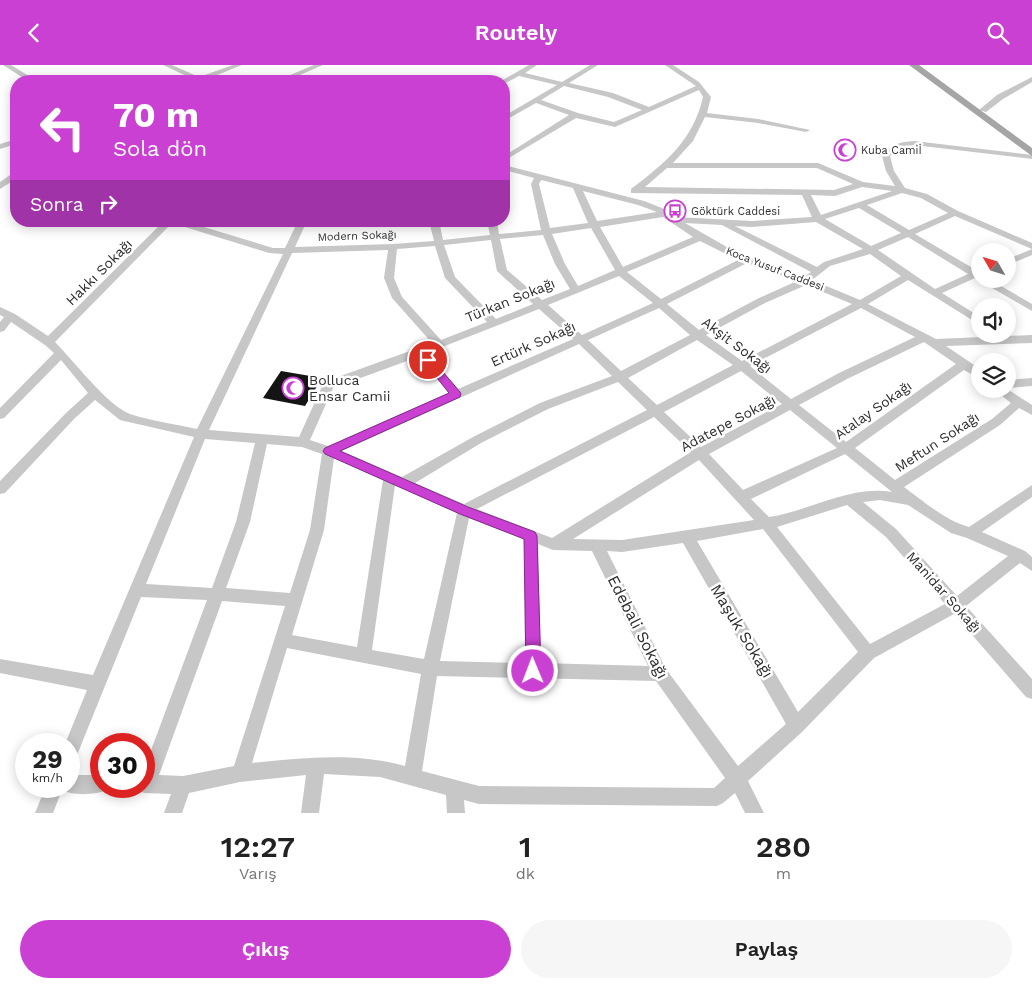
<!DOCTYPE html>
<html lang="tr">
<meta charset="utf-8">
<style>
:root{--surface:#fff;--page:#f6f6f6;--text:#222;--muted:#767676;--accent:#c940d2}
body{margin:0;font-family:"Work Sans",sans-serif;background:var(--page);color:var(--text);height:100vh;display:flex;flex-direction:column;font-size:19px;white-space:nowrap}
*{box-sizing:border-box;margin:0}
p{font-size:16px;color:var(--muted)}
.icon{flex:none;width:28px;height:28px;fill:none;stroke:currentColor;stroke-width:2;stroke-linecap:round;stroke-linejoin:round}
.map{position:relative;height:748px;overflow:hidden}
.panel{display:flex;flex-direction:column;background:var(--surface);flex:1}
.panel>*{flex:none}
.top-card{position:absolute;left:10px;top:10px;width:500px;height:152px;border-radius:20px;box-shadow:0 2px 12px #0003;background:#c940d2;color:#fff;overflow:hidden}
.needle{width:32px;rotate:309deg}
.controls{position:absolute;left:971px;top:178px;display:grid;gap:10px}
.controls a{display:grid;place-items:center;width:45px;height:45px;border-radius:50%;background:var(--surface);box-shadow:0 2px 12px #0003;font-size:25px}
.speed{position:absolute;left:15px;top:668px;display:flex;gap:10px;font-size:25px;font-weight:700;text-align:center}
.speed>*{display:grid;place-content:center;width:65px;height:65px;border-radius:50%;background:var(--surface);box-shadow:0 2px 12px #0003;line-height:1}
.speed small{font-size:12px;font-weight:400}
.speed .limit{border:8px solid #d22;background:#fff;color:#111}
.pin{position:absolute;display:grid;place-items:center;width:42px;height:42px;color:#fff;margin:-21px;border:2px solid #fff;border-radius:50%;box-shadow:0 1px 5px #0007}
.me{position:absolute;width:55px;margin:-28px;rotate:359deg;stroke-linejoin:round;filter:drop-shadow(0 0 4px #0008)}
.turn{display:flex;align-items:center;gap:18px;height:105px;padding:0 20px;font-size:22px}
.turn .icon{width:65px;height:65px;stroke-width:2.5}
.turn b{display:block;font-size:35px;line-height:42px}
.then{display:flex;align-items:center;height:48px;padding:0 20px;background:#0003;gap:10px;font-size:19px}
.eta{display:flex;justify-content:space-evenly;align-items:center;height:85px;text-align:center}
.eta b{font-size:30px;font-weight:600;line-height:35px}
.button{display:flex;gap:10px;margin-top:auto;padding:10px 20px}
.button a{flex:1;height:58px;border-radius:30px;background:var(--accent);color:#fff;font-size:20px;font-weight:600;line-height:58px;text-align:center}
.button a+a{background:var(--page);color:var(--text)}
header{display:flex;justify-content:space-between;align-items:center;height:65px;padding:0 20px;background:var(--accent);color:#fff;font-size:22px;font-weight:600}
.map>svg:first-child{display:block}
</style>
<header><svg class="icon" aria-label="back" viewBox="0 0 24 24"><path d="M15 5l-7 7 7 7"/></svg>Routely<svg class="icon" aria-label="search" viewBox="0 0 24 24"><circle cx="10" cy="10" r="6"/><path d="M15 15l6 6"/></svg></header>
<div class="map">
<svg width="1032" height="748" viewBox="0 0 1032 748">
<rect width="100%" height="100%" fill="#fff"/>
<path fill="#141414" d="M281,306L322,313L305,341L263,333Z"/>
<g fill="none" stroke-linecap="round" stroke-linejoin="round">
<g fill="#c7c7c7" fill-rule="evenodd">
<path d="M3,0H11L37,16H28Z"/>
<path d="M163,0H172L199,12L233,0H242L205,15V16H192L193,14Z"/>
<path d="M314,0H323L286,16H276Z"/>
<path d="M529,0H537L525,8L562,17L590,0H598L569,18L613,28L649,42L696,21L665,0H673L699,17L711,32L707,48L758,54L810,65L806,67L758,58L705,52L693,76L673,98H818L863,117L895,121L886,106L882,91C890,79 900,77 914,76L1032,90V94L914,80L901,82L890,91L894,106L905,123L927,129L958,146L1032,178V184L955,151L915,169L976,205L980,204V214H989L1032,239V246L975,213L942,228L980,252V260L908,215L868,239L936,274L1032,270V278L946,281L980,304V314L964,305L855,383L895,415L992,354L1011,338L993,324H1007L1032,340V350L1019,343L1000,360L904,422C923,436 946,456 969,462L1032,420V432L982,467L1025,486L1032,492V506L1020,498L966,541L1032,614V634L1026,632L954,549L874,593L802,667L748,716L764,748H745L735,728L723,738L717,741L479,739L464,735L465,748H447L446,730L380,712L324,709L319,748H301L306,710L240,717L189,728L182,748H164L171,729L144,728L138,725L136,721H144V704L207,535L141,532L75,695L69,698V679H65L87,625L0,608V594L93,610L194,372L120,355L95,335L74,354L5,428L0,429V416L66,348L88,328L61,295L4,353L0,354V343L54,288L45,280L11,257L4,266L0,267V257L4,252L0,250V242L15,249L48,271L164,156H184L273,183H285L298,156H307L295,182L393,179L434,176L429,156H439L443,175L490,170L487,156H497L499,169L541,165L531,119L534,113L504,105V100L644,136L662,143L676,152L752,156L812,152L802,130L631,128V124C665,98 693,76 703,32L699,25L615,62L576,53L504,96V91L569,50L536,38L504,56V51L557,20L519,11L504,19V16H501ZM564,21L608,32L642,45L614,57L578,48L541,35ZM667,103H817L853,119L834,125L645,122ZM541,115L573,123L588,158L550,163L539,119ZM862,122L892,126L821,150L811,130L835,131ZM583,126L638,140L657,147L597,156ZM902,128L921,133L948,148L909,165L867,140ZM859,143L901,168L871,181L825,154ZM663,152L693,172L623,202L600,162ZM816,157L863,184L824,197L817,202L735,161L752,162ZM172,158L269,188L283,189L197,364C175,359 151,356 130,349C108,341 73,295 55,277ZM685,158L722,160L811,207L804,212L739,189ZM591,163L615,205L578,221L565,199L552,169ZM543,170L555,199L570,224L542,235L507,205L500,174ZM908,172L968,209L935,224L878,185ZM491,175L497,206L533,239L496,254L455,212L444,180ZM700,176L738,195L661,234L627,207ZM435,181L445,213L487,257L441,275L402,232L394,213L397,184ZM388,185L384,213L392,233L432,278L324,317L299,372L209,365L292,188ZM870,189L901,211L860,235L812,215L830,201ZM747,198L797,216L757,234L699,265L667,239ZM619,211L653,238L582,270L548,240ZM806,220L852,239L742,296L706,270L765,238ZM659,243L690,270L621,306L588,275ZM861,243L915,272L839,308L791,334L750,301ZM539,244L573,274L458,324L427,288ZM697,275L733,300L657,340L628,313ZM924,277L956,299L846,377L799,340L847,314ZM579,279L612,311L540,338L473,372L402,412L342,386ZM418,292L449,328L328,381L310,375L333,323ZM741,306L782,339L701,382L664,347ZM618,317L647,345L464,439L415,418L481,378L548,344ZM790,345L837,383L743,425L709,389ZM654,352L691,387L552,473L477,444ZM205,374L255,378L236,457L212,523L146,519ZM267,379L302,382L322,389L310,465L290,528L226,523L250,457ZM845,389L892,427C850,420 810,446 769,452L751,434ZM334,393L383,415L357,582L292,570L324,465ZM699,395L754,455L622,475L573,474ZM395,420L457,448L424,594L372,585ZM880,435L908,440L951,468L967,473L1008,491L957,531L896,464L863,437ZM847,440L886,472L945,539L870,579L777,462ZM469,453L524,474L525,598L440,596ZM763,464L858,587L798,647L697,476ZM683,478L786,659L738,701L666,604L607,486L622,487ZM538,479L553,485L592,486L648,601L541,598ZM222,536L285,541L234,701L183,711L159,710ZM287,583L421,609L405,701C354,687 303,693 252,698ZM437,611L656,616L725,713L714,723L479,721L422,706Z"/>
<path d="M1032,12V17L1003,34L986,47L979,45L997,30Z"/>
<path d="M13,75H16V79L0,84V79Z"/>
<path d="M13,108H16V114L0,124V117Z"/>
<path d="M1032,184V190L1008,200V194Z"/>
<path d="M1032,313V321L1008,323V315Z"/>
<path d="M69,710H101V721H109L107,725C96,730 73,731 62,725L53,748H35L46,721H69Z"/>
</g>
<path fill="#a5a5a5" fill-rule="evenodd" d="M909,0H919L1032,83V91Z"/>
</g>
<path fill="#c940d2" stroke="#832a88" d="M428,292L431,293L460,327L461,329L460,332L340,386L468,442L535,467L537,471L541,606L539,611L533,613L528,611L526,606L524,474L460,449L325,389L323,386L325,383L449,328L423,295Z"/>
<defs>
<g id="mosque-ring" transform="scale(1.125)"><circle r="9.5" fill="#fff" stroke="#c940d2" stroke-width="1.5"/><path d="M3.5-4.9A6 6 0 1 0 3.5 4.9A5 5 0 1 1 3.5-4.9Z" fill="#c940d2"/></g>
<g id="bus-ring" transform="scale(1.125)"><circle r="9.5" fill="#fff" stroke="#c940d2" stroke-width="1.5"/><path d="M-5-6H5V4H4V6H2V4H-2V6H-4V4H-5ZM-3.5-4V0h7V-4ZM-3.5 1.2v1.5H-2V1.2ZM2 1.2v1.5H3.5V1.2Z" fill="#c940d2"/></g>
</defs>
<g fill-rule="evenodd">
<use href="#mosque-ring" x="845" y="85"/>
<use href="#bus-ring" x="675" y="146"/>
<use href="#mosque-ring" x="293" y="323"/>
</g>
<g text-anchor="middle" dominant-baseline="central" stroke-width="5" stroke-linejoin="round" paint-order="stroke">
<g font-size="11" fill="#2d2d2d" stroke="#fff" text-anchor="start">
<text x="861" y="85">Kuba Camiİ</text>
<text x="691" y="146">Göktürk Caddesi</text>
</g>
<g font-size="11" fill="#2d2d2d" stroke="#fff">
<text transform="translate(357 171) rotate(-2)">Modern Sokağı</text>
<text transform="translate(775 204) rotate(21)">Koca Yusuf Caddesi</text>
</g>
<g font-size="14" fill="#2d2d2d" stroke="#fff">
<text transform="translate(99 207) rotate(-45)">Hakkı Sokağı</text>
<text transform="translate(510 235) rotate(-22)">Türkan Sokağı</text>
<text transform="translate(533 279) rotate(-24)">Ertürk Sokağı</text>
<text transform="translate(737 280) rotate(37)">Akşit Sokağı</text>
<text transform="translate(873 345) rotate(-35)">Atalay Sokağı</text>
<text transform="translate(728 358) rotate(-28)">Adatepe Sokağı</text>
<text transform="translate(937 377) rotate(-33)">Meftun Sokağı</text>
<text transform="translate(944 527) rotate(48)">Manidar Sokağı</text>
</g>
<g font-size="14" fill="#2d2d2d" stroke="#fff" text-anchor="start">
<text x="309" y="315">Bolluca<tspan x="309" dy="16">Ensar Camii</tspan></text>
</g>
<g font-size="16" fill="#2d2d2d" stroke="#fff">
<text transform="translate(638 562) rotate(63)">Edebali Sokağı</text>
<text transform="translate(742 566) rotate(59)">Maşuk Sokağı</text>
</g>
</g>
</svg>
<div class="controls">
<a><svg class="needle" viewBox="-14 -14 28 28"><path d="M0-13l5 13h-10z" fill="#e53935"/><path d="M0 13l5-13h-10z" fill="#767676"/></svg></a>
<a><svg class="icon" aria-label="sound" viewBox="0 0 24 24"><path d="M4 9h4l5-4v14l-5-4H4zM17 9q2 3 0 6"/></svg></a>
<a><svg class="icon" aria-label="layers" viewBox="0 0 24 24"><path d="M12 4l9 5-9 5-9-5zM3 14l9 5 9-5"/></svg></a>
</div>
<div class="speed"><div>29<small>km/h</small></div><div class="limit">30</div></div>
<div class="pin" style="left:428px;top:295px;background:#d93025"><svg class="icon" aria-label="arrive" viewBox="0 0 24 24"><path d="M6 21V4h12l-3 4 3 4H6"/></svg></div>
<svg class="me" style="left:533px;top:606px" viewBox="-20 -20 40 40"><circle r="17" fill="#c940d2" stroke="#fff" stroke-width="3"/><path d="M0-11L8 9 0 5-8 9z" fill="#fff"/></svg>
<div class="top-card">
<div class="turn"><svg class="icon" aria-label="left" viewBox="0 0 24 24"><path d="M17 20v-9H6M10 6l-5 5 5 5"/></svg><div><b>70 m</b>Sola dön</div></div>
<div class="then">Sonra<svg class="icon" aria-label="right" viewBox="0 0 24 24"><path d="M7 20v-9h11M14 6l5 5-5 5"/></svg></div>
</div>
</div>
<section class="panel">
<div class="eta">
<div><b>12:27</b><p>Varış</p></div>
<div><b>1</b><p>dk</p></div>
<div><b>280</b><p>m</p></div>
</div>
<div class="button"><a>Çıkış</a><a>Paylaş</a></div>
</section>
